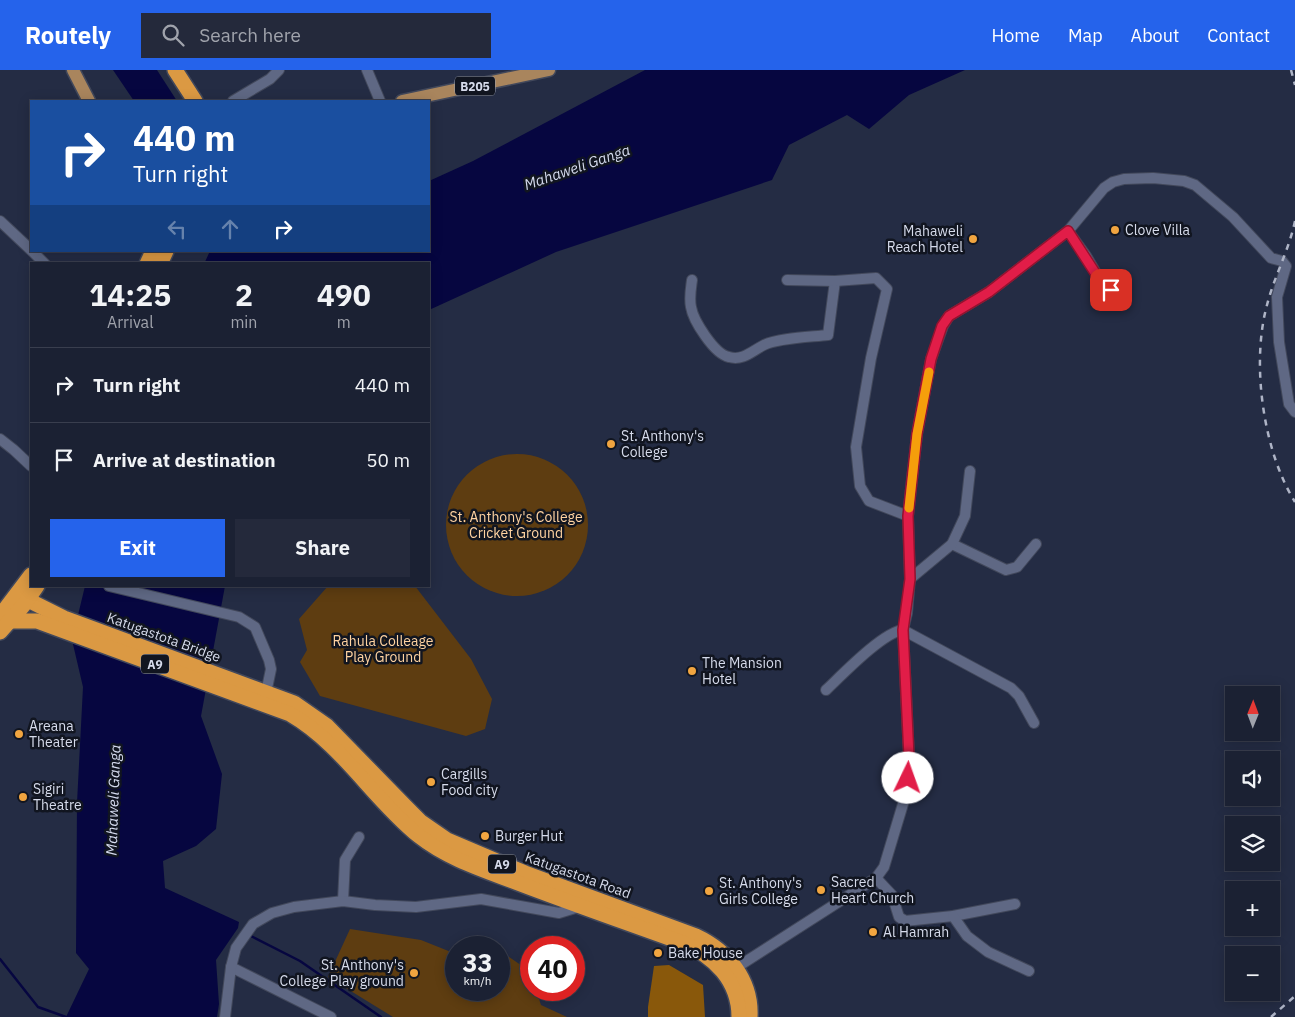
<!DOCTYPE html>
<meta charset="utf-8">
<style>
:root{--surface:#1b2133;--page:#24293b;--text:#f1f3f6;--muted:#a0a3ac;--line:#393e4e;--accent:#2563eb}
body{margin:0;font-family:"IBM Plex Sans",sans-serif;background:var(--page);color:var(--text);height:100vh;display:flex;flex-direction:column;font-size:19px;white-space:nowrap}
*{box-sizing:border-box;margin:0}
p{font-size:16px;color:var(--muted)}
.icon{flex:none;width:28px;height:28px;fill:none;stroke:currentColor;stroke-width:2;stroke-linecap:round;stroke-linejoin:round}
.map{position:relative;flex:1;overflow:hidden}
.side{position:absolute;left:30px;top:192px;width:400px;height:325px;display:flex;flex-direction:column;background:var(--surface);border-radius:0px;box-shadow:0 2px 12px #0003,0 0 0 1px var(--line)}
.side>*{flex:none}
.hud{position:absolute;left:30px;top:30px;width:400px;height:152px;border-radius:0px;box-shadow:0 2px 12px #0003,0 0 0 1px var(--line);background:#1a4fa0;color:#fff;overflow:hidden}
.needle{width:32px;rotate:1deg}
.tools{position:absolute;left:1225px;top:616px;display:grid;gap:10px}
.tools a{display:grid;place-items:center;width:55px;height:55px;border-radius:0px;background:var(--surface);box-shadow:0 2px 12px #0003,0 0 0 1px var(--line);font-size:25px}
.speed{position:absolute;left:445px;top:866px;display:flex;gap:10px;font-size:25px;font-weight:700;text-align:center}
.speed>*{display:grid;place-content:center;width:65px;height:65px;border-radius:50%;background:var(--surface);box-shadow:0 2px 12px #0003,0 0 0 1px var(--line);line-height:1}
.speed small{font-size:12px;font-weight:400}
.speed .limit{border:8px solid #d22;background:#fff;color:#111}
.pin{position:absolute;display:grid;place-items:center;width:42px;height:42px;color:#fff;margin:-21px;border-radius:10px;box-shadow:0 2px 8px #0006}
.me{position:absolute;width:55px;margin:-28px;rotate:3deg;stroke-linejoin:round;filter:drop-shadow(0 0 4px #0008)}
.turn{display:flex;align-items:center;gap:18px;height:105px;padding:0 20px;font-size:22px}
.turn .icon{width:65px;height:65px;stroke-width:2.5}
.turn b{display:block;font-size:35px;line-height:42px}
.lanes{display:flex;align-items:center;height:48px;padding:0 20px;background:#0003;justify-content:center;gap:25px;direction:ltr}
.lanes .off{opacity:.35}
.eta{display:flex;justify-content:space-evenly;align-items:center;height:85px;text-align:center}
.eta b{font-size:30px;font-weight:800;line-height:35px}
.action{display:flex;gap:10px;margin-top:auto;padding:10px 20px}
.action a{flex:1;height:58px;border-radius:0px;background:var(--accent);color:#fff;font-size:20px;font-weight:800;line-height:58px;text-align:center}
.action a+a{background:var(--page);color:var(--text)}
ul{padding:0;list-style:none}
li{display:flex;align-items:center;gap:15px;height:75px;padding:0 20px;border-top:1px solid var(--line)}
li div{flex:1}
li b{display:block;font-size:19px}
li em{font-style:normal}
header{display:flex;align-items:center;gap:30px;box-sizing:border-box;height:70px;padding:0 25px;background:var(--accent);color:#fff}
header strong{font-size:24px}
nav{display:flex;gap:28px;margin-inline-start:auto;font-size:18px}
.search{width:350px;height:45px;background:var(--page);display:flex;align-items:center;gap:12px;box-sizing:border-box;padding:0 18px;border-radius:0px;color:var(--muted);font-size:19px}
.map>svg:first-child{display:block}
</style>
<header>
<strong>Routely</strong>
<div class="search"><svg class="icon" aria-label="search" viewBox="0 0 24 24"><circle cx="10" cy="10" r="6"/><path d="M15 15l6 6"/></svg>Search here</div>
<nav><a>Home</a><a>Map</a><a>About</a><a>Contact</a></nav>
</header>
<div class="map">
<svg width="1295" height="947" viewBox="0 0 1295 947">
<rect width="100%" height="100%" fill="#242c44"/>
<g fill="#5e3d11">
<circle cx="517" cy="455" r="71"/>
<path d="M328,516H415L471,589L492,629L485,659L466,666L320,626L300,592L307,580L299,549Z"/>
<path d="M350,859L421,870L456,884V920H499V880L531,902V920H536L541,935L567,947H393L328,907Z"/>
</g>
<path fill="#89580b" d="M669,895L703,915L705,947H648V937L654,896Z"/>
<g fill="#060640">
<path d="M113,0H157L177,31H134Z"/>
<path d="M645,0H965L909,25L869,59L847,45L789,75L772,110L556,182L429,240V194H204L210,181H429V111L473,91Z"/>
<path d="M85,516H225L201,646L222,704L216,759L196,776L163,791L165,818L239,852L238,858L216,890L219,934L217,947H66L89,899L76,883L77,733L83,617L72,570Z"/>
</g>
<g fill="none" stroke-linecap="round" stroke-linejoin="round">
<g stroke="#060640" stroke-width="2.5">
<path d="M249,865L300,891L381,947"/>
<path d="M0,889L38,937L66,947"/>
</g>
<g stroke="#42485b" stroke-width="12">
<g id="minor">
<path d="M367,0L380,31"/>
<path d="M233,31L270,9L279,0"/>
<path d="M0,151L31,180"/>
<path d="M1068,161L1086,186L1103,215L1111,220"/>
<path d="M32,181L45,194"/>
<path d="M692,210C691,218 689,228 691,237C693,250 714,284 729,287C743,291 752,281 764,275C778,268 811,267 828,265L835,211"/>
<path d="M787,210L835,211L876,208L887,219L871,288L856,377L860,416L869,431L908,446"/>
<path d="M0,369L14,380L31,396"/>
<path d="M952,474L1006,500L1017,497L1036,474"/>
<path d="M910,509L952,474L965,446L970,401"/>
<path d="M109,516L239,547L255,557L269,590L271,599L266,623"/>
<path d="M826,620C842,605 883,562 903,560L1011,618L1019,626L1034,653"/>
<path d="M876,808L892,825L899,847L905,851L953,846L1015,834"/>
<path d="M343,831L345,790L359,767"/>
<path d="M953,846L967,866L988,882L1029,901"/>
<path d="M231,897L331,947"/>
<path d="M731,901L876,808L884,797L906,724L909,687L903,560L907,543L910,509L908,446L917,364L931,289L943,256L949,246L989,222L1068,161L1104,118L1113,112L1124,109L1153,108L1184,111L1195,115L1233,147L1271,188L1282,191L1286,196L1277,227L1279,272L1289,334L1295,342"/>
<path d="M225,947L231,897L236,878L253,854L272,843L294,837L343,831L375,835L416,837L481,829L559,843L582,836"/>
</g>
</g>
<g stroke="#42485b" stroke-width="15">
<g id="major">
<path d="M73,0L89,31"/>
<path d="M402,31L549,0"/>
</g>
</g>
<g stroke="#42485b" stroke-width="18">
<g id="highway">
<path d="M175,0L195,31"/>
<path d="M147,194L153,181"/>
<path d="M160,194L166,181"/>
<path d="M19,523L28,530L64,548L294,633L327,656L407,738L421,752L447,770L525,803L696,866C728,881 752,910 750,947"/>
<path d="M0,546L31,505"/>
<path d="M9,551H37L290,644C343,675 372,728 419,766C448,789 484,800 518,813C573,834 628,853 683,873C714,886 739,911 739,947"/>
<path d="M0,562L23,536L37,516"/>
</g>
</g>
<use href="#minor" stroke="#5f6884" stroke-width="10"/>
<use href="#major" stroke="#a9855d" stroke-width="12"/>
<use href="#highway" stroke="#db9943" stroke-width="15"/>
<g stroke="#aeb4c6" stroke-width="2.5" stroke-dasharray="6 6" stroke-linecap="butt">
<path d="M1291,0L1295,15"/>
<path d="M1295,151C1289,180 1274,207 1267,235C1251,293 1263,381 1295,432"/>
<path d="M1271,947L1295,926"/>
</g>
</g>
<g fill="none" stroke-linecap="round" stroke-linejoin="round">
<g stroke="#92132f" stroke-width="12">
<path id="route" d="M908,708L909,687L903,560L910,509L908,446L917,364L931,289L942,256L949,246L989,222L1068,161L1103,215L1111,220"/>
</g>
<use href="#route" stroke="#e11d48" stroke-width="9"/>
<path stroke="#f59e0b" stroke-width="9" d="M909,438L917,364L929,302"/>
</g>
<g fill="#f1a540" stroke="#111520" stroke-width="2">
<circle cx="1115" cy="160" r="5"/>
<circle cx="973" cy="169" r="5"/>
<circle cx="611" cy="374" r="5"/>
<circle cx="692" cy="601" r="5"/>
<circle cx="19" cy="664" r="5"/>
<circle cx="431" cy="712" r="5"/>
<circle cx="23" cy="727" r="5"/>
<circle cx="485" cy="766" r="5"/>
<circle cx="821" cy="820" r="5"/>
<circle cx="709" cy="821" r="5"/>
<circle cx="873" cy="862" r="5"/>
<circle cx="658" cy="883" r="5"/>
<circle cx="414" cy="903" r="5"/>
</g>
<g text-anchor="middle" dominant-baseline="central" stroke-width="5" stroke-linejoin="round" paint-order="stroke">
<g fill="#111520" stroke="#9ba0ae" stroke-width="1">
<rect x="455" y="6.5" width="40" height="19" rx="4"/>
<rect x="141" y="584.5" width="28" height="19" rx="4"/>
<rect x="488" y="784.5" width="28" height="19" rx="4"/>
</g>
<g font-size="12" font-weight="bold" fill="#d6dbeb">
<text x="475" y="16">B205</text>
<text x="155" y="594">A9</text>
<text x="502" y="794">A9</text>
</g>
<g font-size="14" fill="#d6dbeb" stroke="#111520" text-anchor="start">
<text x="1125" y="160">Clove Villa</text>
<text x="963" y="161" text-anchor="end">Mahaweli<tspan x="963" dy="16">Reach Hotel</tspan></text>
<text x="621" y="366">St. Anthony's<tspan x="621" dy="16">College</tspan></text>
<text x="702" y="593">The Mansion<tspan x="702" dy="16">Hotel</tspan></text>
<text x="29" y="656">Areana<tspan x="29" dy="16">Theater</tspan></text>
<text x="441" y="704">Cargills<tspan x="441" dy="16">Food city</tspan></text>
<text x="33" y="719">Sigiri<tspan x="33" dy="16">Theatre</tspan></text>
<text x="495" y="766">Burger Hut</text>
<text x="831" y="812">Sacred<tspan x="831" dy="16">Heart Church</tspan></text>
<text x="719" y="813">St. Anthony's<tspan x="719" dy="16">Girls College</tspan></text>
<text x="883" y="862">Al Hamrah</text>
<text x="668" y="883">Bake House</text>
<text x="404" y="895" text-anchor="end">St. Anthony's<tspan x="404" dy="16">College Play ground</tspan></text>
</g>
<g font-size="14" fill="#ffd3a1" stroke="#111520">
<text x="516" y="447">St. Anthony's College<tspan x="516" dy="16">Cricket Ground</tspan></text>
<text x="383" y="571">Rahula Colleage<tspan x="383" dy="16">Play Ground</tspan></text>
</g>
<g font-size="14" fill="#d6dbeb" stroke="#111520">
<text transform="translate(164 567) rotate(20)">Katugastota Bridge</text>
<text transform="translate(578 805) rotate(20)">Katugastota Road</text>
</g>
<g font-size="15" font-style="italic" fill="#d4daed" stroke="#111520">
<text transform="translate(577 97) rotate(-19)">Mahaweli Ganga</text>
<text transform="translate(113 730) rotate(-88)">Mahaweli Ganga</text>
</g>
</g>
</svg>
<div class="tools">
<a><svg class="needle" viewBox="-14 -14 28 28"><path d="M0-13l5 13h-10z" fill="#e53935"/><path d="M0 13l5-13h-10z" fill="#a0a3ac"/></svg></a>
<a><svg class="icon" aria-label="sound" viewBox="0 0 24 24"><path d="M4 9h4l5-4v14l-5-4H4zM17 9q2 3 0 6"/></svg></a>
<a><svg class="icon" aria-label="layers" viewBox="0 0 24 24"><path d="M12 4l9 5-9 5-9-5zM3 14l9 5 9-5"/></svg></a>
<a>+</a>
<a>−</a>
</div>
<div class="speed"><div>33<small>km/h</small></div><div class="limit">40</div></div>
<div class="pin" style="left:1111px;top:220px;background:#d93025"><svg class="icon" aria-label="arrive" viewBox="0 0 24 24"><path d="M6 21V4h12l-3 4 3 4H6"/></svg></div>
<svg class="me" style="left:908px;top:708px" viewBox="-20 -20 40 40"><circle r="19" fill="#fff"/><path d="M0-13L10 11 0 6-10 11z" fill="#e11d48"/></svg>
<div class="hud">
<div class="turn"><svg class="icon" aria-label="right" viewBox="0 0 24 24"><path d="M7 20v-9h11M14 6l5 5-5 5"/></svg><div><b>440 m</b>Turn right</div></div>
<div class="lanes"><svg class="icon off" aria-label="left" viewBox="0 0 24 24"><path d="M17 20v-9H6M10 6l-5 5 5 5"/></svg><svg class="icon off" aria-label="ahead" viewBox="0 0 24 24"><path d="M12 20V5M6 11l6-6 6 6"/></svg><svg class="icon" aria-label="right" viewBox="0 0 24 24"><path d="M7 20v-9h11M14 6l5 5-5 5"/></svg></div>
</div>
<section class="side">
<div class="eta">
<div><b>14:25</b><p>Arrival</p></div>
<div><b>2</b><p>min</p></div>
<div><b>490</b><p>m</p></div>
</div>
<ul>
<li><svg class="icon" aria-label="right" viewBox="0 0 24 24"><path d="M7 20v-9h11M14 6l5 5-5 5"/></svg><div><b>Turn right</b></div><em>440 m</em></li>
<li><svg class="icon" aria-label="arrive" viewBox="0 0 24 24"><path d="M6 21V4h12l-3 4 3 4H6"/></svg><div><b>Arrive at destination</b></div><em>50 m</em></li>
</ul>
<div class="action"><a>Exit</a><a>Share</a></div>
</section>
</div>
